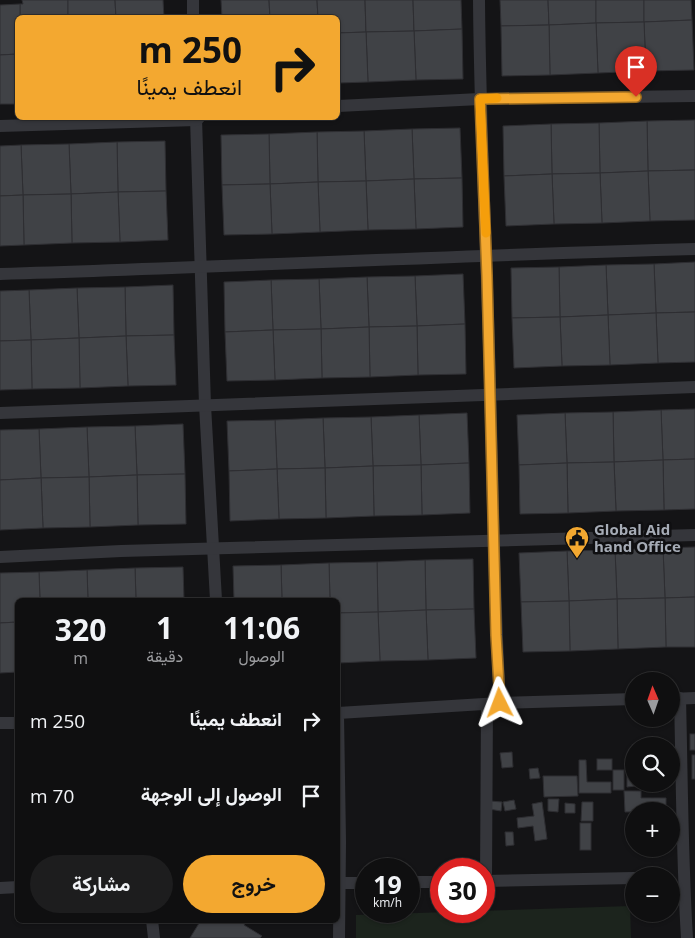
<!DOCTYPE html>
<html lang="ar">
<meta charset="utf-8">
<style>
:root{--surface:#0f0f10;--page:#1d1d1e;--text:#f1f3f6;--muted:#9b9c9f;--line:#2f2f30;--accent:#f3a830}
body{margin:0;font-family:"Open Sans",Vazirmatn,sans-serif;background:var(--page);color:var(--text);direction:rtl;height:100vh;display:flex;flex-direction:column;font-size:19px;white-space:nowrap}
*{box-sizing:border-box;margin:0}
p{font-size:16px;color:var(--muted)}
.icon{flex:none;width:28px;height:28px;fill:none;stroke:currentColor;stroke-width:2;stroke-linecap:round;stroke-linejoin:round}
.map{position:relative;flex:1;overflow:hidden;direction:ltr}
.drawer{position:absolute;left:15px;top:598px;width:325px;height:325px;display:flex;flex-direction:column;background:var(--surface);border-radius:8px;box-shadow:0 1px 4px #0004,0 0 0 1px var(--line);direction:rtl}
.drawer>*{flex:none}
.banner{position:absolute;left:15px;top:15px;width:325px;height:105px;border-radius:8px;box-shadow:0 1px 4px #0004,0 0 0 1px var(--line);direction:rtl;background:#f3a830;color:#111;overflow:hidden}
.needle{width:32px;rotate:358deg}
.controls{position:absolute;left:625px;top:672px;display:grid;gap:10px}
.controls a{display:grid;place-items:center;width:55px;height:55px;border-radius:50%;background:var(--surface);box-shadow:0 1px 4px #0004,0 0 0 1px var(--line);font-size:25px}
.speed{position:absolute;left:355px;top:858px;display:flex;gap:10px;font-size:25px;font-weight:700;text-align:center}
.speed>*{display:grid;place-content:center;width:65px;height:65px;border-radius:50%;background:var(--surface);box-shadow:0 1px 4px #0004,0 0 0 1px var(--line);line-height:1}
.speed small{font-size:12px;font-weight:400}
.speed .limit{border:8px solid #d22;background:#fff;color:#111}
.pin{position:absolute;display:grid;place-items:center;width:42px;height:42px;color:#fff;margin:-51px -21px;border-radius:50% 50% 50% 0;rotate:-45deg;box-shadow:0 0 5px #0007}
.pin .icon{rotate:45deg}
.me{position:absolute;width:55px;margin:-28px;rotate:357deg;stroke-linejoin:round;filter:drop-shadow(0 0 4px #0008)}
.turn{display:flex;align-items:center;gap:18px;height:105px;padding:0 15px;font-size:22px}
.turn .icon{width:65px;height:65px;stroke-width:2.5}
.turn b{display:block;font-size:35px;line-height:42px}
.eta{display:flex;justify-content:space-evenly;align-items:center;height:85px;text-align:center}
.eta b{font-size:30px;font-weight:700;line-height:35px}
.button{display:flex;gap:10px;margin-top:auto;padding:10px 15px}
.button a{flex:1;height:58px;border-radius:30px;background:var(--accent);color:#111;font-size:20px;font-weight:700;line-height:58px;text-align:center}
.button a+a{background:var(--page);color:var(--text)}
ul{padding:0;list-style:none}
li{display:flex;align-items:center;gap:15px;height:75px;padding:0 15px}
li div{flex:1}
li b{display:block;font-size:19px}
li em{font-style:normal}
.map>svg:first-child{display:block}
</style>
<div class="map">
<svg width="695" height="938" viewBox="0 0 695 938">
<rect width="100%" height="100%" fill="#141416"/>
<path fill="#1c241d" d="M630,906L631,938H356V915Z"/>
<g fill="#404246" stroke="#2e2e32">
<path d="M22,0H68V18H20V4H23Z"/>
<path d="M68,0H115L116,18H68Z"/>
<path d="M115,0H163L164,18H116Z"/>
<path d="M221,0H269L270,18H222Z"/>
<path d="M269,0H317L318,18H270Z"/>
<path d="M317,0H365L366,32L338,33V18H318Z"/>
<path d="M365,0H413L414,31L366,32Z"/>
<path d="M413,0H461L462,29L414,31Z"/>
<path d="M500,0H548L549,25L501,26Z"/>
<path d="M548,0H596V23L549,25Z"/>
<path d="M596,0H644V22L596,23Z"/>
<path d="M644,0H691L692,20L644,22Z"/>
<path d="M20,4V18H18V54L0,55V5Z"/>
<path d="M692,20L694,70L646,71L644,22Z"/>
<path d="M644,22L646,71L598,73L596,23Z"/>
<path d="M596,23L598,73L550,75L549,25Z"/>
<path d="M549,25L550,75L502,76L501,26Z"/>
<path d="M462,29L463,79L416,80L414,31Z"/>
<path d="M414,31L416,80L368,82L366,32Z"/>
<path d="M366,32L368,82L338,83V33Z"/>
<path d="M18,54V104H0V55Z"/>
<path d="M695,120V170L648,171L647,121Z"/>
<path d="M647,121L648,171L600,173L599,123Z"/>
<path d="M599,123L600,173L552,174L551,124Z"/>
<path d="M551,124L552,174L504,176L503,126Z"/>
<path d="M460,128L462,178L414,179L412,129Z"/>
<path d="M412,129L414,179L366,181L364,131Z"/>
<path d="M364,131L366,181L318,182L317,132Z"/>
<path d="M317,132L318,182L270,184L269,134Z"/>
<path d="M269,134L270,184L222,185L221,135Z"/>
<path d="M165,141L166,191L118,192L117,142Z"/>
<path d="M117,142L118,192L71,194L69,144Z"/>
<path d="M69,144L71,194L23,195L21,145Z"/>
<path d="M21,145L23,195L0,196V146Z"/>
<path d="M695,170V220L650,221L648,171Z"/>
<path d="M648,171L650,221L602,223L600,173Z"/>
<path d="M600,173L602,223L554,224L552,174Z"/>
<path d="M552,174L554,224L506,226L504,176Z"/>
<path d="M462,178L463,227L416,229L414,179Z"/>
<path d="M414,179L416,229L368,230L366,181Z"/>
<path d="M366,181L368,230L320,232L318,182Z"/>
<path d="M318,182L320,232L272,234L270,184Z"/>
<path d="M270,184L272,234L224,235L222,185Z"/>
<path d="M166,191L168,240L120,242L118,192Z"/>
<path d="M118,192L120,242L72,243L71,194Z"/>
<path d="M71,194L72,243L24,245L23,195Z"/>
<path d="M23,195L24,245L0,246V196Z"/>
<path d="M695,262V312L656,313L654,264Z"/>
<path d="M654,264L656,313L608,315L606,265Z"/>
<path d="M606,265L608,315L560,317L559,267Z"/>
<path d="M559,267L560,317L512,318L511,268Z"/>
<path d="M463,274L465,324L417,326L415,276Z"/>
<path d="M415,276L417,326L369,327L367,277Z"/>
<path d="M367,277L369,327L321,329L319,279Z"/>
<path d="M319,279L321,329L273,330L271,280Z"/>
<path d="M271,280L273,330L225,332L224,282Z"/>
<path d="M173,285L174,335L126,336L125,287Z"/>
<path d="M125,287L126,336L79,338L77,288Z"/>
<path d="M77,288L79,338L31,340L29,290Z"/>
<path d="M29,290L31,340L0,341V291Z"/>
<path d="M695,312V362L658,363L656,313Z"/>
<path d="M656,313L658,363L610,365L608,315Z"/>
<path d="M608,315L610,365L562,366L560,317Z"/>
<path d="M560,317L562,366L514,368L512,318Z"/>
<path d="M465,324L466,374L418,375L417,326Z"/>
<path d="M417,326L418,375L370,377L369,327Z"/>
<path d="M369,327L370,377L322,378L321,329Z"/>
<path d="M321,329L322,378L275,380L273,330Z"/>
<path d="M273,330L275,380L227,381L225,332Z"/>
<path d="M174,335L176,385L128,386L126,336Z"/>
<path d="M126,336L128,386L80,388L79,338Z"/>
<path d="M79,338L80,388L32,389L31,340Z"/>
<path d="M31,340L32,389L0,390V341Z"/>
<path d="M695,409V459L663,460L661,410Z"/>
<path d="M661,410L663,460L614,462L613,412Z"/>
<path d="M613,412L614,462L567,463L565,413Z"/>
<path d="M467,413L469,463L421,465L419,415Z"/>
<path d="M565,413L567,463L519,465L517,415Z"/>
<path d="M419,415L421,465L373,466L371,417Z"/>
<path d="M371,417L373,466L325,468L323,418Z"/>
<path d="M323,418L325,468L277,469L275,420Z"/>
<path d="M275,420L277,469L229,471L227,421Z"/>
<path d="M183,424L185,474L137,475L135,426Z"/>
<path d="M135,426L137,475L89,477L87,427Z"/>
<path d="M87,427L89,477L41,478L39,429Z"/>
<path d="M39,429L41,478L0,480V430Z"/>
<path d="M695,459V509L664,510L663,460Z"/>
<path d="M663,460L664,510L616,511L614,462Z"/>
<path d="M614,462L616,511L568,513L567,463Z"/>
<path d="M469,463L470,513L422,515L421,465Z"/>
<path d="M567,463L568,513L520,514L519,465Z"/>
<path d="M421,465L422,515L374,516L373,466Z"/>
<path d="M373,466L374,516L326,518L325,468Z"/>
<path d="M325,468L326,518L279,519L277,469Z"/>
<path d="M277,469L279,519L230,521L229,471Z"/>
<path d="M185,474L186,524L138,525L137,475Z"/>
<path d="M137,475L138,525L90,527L89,477Z"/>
<path d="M89,477L90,527L43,528L41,478Z"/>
<path d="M41,478L43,528L0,530V480Z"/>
<path d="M695,547V597L665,598L663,548Z"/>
<path d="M663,548L665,598L617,599L615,550Z"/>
<path d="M615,550L617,599L569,601L567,551Z"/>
<path d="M567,551L569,601L521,602L519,553Z"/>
<path d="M473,559L474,609L426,610L425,560Z"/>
<path d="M425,560L426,610L378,612L377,562Z"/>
<path d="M377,562L378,612L338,613V600H330L329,563Z"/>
<path d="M329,563L330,600H282L281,565Z"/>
<path d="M281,565L282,600H234L233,566Z"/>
<path d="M183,567L184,600H136L135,568Z"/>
<path d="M135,568L136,600H88L87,570Z"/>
<path d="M87,570L88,600H40L39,572Z"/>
<path d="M39,572L40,600H18V622L0,623V573Z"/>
<path d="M695,597V647H666L665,598Z"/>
<path d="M665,598L666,647L618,649L617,599Z"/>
<path d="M617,599L618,649L570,651L569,601Z"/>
<path d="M569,601L570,651L523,652L521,602Z"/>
<path d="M474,609L476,658L428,660L426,610Z"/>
<path d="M426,610L428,660L380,661L378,612Z"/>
<path d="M378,612L380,661L338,663V613Z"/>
<path d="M18,622V672L0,673V623Z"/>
<rect x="690" y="734" width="5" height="16"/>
<path d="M512,752L513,767L502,768L500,753Z"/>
<rect x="692" y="755" width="3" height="24"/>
<rect x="597" y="759" width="15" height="11"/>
<path d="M579,760H586L587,782H611V793H579Z"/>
<path d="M538,768L540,778L530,779L529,769Z"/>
<rect x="613" y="770" width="11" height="20"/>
<path d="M627,771H634V784H636V786L627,787Z"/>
<path d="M543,776H577L578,796L544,797Z"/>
<path d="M624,791H641V798H666V811L625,812Z"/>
<path d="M548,799H559L558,812L548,811Z"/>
<path d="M514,800L516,809L505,811L503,802Z"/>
<path d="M490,801L502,802L501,811L489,809Z"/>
<path d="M542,802L547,839L535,841L533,826L518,828L517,818L534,816L532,804Z"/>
<path d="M582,802H593V821H581Z"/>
<path d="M565,803L575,804V813H565Z"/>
<rect x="580" y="823" width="11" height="27"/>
<path d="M505,832H513L514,845L506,846Z"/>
<path d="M201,920H247L244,925L262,936L260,938H190Z"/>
</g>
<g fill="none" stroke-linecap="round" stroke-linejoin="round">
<g stroke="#35363b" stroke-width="12">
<path d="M193,0V18"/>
<path d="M479,0C480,129 487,257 490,385C493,491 494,597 500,703"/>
<path d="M338,106L480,99L695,96"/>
<path d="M196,118L205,405L216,600"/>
<path d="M0,126L196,120L199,118"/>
<path d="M0,274C232,267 463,255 695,249"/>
<path d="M0,413L695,387"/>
<path d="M0,557L121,551L695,535"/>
<path d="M680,698C682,778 682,858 687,938"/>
<path d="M671,699L695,698"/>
<path d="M0,723H18"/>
<path d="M484,881L634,878"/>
<path d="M486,881L487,704"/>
<path d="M409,882H441"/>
<path d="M338,883H366"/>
<path d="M0,888L18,887"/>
<path d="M152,920L154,938"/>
<path d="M339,938L340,842L338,713L500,703L634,699"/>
</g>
</g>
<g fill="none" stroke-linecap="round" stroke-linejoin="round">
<g stroke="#9e6d1f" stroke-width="12">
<path id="route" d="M500,703L496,635L487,276L480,99L636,97"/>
</g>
<use href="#route" stroke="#f3a830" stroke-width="9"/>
<path stroke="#f59e0b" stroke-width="9" d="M486,233L480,99L497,98"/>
</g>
<defs>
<g id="civic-pin" transform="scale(1.25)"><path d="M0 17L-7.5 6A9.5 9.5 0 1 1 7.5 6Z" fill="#f3a830" stroke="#0f0f11"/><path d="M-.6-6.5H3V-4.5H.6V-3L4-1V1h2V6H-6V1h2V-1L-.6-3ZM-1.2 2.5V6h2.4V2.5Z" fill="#111"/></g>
</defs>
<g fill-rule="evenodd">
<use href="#civic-pin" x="577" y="538"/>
</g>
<g text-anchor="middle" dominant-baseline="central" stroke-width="5" stroke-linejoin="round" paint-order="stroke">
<g font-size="15" font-weight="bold" fill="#a6acb6" stroke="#0f0f11" text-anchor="start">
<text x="594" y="529">Global Aid<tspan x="594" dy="17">hand Office</tspan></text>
</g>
</g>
</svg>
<div class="controls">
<a><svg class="needle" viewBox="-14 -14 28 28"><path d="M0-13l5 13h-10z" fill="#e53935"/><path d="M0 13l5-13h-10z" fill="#9b9c9f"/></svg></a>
<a><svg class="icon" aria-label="search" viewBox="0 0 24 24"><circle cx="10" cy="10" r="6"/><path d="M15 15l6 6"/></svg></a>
<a>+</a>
<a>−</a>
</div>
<div class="speed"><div>19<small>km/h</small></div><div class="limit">30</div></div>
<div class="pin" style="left:636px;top:97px;background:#d93025"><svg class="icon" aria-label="arrive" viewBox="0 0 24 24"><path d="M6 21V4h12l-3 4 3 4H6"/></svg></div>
<svg class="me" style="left:500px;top:703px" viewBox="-20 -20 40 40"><path d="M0-17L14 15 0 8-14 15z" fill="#f3a830" stroke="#fff" stroke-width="4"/></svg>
<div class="banner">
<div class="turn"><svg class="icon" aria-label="right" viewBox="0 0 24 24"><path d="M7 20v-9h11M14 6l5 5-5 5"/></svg><div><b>250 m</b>انعطف يمينًا</div></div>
</div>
<section class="drawer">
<div class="eta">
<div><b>11:06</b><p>الوصول</p></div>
<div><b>1</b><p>دقيقة</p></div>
<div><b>320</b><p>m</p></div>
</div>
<ul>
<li><svg class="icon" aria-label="right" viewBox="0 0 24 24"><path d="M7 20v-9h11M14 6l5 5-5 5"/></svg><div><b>انعطف يمينًا</b></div><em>250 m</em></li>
<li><svg class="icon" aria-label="arrive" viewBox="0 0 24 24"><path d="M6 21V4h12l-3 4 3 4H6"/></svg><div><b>الوصول إلى الوجهة</b></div><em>70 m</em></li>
</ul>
<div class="button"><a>خروج</a><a>مشاركة</a></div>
</section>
</div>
